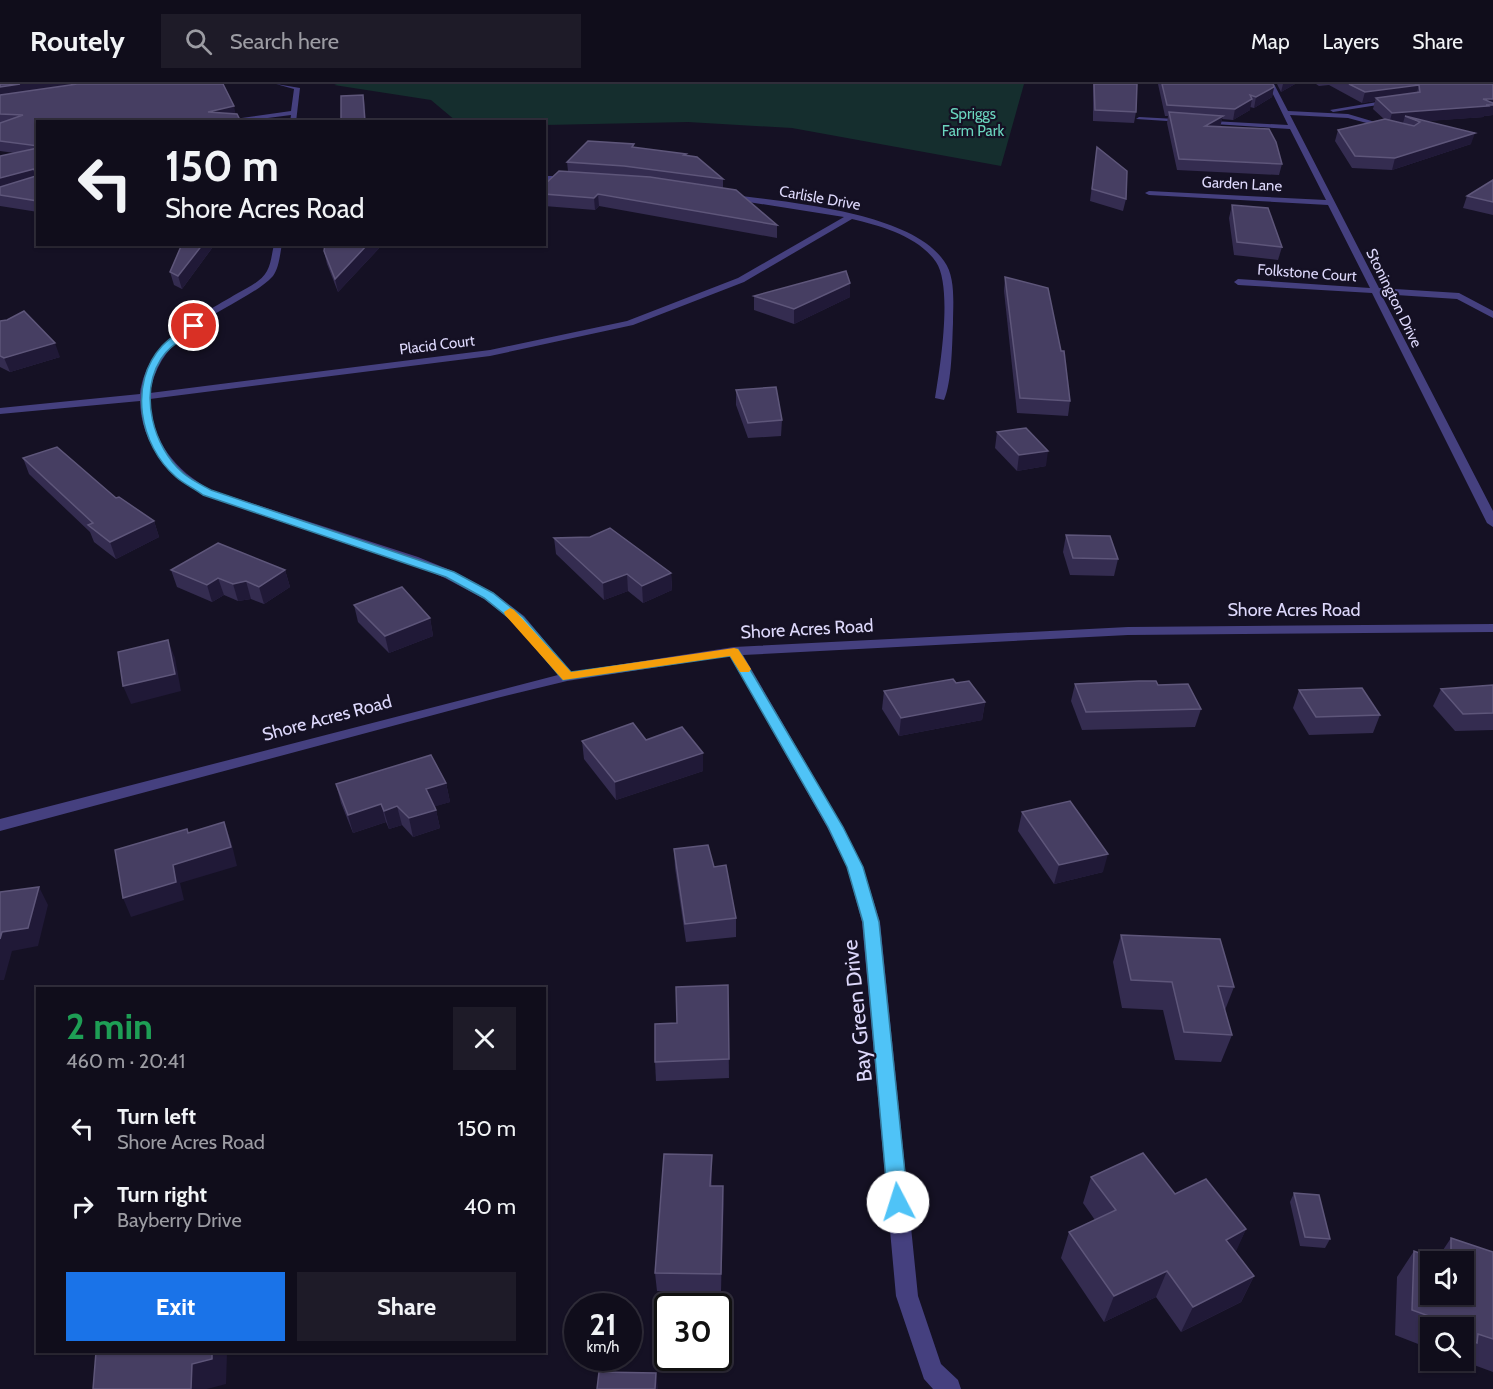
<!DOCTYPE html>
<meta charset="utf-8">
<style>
:root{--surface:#100d1b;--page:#1e1b28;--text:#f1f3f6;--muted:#9c9ca3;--line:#302d3a;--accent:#1a73e8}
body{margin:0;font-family:Cabin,sans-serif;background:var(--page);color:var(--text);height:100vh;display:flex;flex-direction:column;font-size:22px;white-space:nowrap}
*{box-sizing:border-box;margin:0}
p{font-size:20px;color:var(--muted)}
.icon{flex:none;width:33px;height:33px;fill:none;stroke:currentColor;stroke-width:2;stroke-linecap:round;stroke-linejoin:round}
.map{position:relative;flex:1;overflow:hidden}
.panel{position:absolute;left:36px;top:903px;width:510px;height:366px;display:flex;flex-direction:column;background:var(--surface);border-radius:0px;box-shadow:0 2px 4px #0004,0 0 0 2px var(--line)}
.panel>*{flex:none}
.top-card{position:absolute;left:36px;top:36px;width:510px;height:126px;border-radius:0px;box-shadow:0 2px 4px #0004,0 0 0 2px var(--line);background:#100d1b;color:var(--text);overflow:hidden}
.controls{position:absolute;left:1420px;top:1167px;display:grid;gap:12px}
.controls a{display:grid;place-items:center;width:54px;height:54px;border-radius:0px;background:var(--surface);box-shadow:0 2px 4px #0004,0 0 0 2px var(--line);font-size:30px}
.speed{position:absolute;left:564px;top:1209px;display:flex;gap:12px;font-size:30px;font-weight:700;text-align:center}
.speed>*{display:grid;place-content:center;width:78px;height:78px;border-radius:50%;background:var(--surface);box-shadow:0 2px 4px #0004,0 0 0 2px var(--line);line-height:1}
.speed small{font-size:15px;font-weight:400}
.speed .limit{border:3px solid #111;border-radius:9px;background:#fff;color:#111}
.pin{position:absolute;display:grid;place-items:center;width:51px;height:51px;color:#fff;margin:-26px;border:3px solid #fff;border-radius:50%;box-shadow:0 2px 6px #0007}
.me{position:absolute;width:66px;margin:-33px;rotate:355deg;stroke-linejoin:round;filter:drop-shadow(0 0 4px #0008)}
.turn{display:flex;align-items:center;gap:21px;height:126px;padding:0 30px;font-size:27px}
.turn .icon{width:78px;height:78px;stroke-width:2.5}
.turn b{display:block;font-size:42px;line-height:51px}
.round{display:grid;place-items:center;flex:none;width:63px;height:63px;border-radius:0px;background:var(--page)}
.overview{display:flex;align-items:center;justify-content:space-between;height:102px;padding:0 30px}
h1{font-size:36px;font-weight:700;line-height:45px;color:#1e9e55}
.action{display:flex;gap:12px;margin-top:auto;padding:12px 30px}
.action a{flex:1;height:69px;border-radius:0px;background:var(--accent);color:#fff;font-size:24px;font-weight:700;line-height:69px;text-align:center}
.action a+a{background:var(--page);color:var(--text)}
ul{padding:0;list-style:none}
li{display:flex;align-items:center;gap:18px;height:78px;padding:0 30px}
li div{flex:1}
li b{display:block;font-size:22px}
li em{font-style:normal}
header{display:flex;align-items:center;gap:36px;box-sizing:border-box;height:84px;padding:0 30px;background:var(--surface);border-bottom:2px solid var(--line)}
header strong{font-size:28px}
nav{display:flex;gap:33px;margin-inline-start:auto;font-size:21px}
.search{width:420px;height:54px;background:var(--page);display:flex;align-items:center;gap:15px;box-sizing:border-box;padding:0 21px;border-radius:0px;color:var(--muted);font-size:22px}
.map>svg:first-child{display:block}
</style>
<header>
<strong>Routely</strong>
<div class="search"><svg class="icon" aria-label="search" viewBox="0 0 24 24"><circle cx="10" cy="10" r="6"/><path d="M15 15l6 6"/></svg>Search here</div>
<nav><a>Map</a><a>Layers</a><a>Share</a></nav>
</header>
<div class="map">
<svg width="1493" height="1305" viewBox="0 0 1493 1305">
<rect width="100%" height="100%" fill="#151124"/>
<path fill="#152e2e" d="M337,0H1024L1001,82L792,44L688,38L545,41L544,38L456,37L431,16L334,1Z"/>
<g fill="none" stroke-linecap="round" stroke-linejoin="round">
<g fill="#45407f" fill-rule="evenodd">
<path d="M276,0L300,4L296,38H290L291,31L237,38H213L291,27L294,5Z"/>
<path d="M1268,0H1274L1288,27L1348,30L1392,43L1389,45L1348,34L1290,31L1379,204L1459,209L1493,227V234L1457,215L1381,210L1493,427V443L1487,439L1372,209L1238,201L1234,198L1238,195L1370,204L1328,121L1149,111L1145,109L1149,107L1326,116L1290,45L1136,35L1139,33L1288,41Z"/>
<path d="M1395,15L1397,18L1333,28L1330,26Z"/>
<path d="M544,92H571L575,94L571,96H544Z"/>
<path d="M726,110C783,118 910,127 944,177C956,193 953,220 953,239C952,261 952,297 944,316L935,314C940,284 953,203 936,178C918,152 881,142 852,135L744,198L633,241L490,272L150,315C152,358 175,386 211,406L418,473L455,488L494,509L524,532L571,588L734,563L1128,543L1493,540V548L1128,551L743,571L843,743L863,783L880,838L918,1212L941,1280L958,1296L961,1305H933L924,1295L896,1212L862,838L847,783L827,743L730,572L567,597L497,614L0,747V735L558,591L514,538L484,515L445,494L410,479L203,410C167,390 141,359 140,317L0,330V324L140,310C147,257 196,234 238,209C247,204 262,197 267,187C271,180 272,169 274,160H282C280,170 279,184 273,192C264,202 251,209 239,216C198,240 159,258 150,309L490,266L627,237L738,194L844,133L723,114Z"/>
</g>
</g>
<g fill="#342c50" fill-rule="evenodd">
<path d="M0,0L38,38V128L0,122V72L15,69L0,67Z"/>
<path d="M1093,0H1137L1136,28L1134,39L1093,37Z"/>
<path d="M1158,0H1273L1274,3L1272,13L1254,24L1250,23V26L1233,36L1222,35L1220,43L1282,80L1279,91L1177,86L1167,39L1168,32H1165Z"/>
<path d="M1277,0H1295L1281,8Z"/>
<path d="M1316,0H1493V31L1484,32V33L1425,37L1471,60L1392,86L1352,84L1335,57L1338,46L1384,35L1373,25L1375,17L1362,19L1329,1L1319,2Z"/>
<path d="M634,63L686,72L723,95V104L777,141V154L599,122L595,126L544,122V101L568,87L567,78Z"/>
<path d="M1097,63L1126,115L1123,127L1090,117Z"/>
<path d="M1493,96V131L1463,124L1467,112Z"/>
<path d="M1232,121L1282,163L1278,176L1234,171L1229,134Z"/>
<path d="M182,160H215L182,205L174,201L170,188Z"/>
<path d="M383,160L338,208L327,180L324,167Z"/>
<path d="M1005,193L1070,317L1068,332L1017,329L1004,207Z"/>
<path d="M850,199V213L794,240L754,226V212Z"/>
<path d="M0,237L60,273L10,288L0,283Z"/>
<path d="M736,306L782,336L781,352L748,354L736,321Z"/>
<path d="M997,348L1046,382L1017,387L995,364Z"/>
<path d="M23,374L116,414L154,437L159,453L116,475L94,458L90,448L29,390Z"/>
<path d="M1066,451L1118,475L1114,492L1070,491L1063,468Z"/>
<path d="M554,454L671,489L672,506L643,519L628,507L604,516L556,470Z"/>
<path d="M171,486H285L290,503L264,520L251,515L238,517L224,511L212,518L177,503Z"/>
<path d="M354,521L430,534L433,552L389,569L358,538Z"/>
<path d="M956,599L985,618L982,636L899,652L882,625L884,607Z"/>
<path d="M1075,600L1158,601L1201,625L1195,643L1082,646L1071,617Z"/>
<path d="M1493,601V646L1455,647L1433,622L1441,605Z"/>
<path d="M1299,606L1380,631L1373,649L1309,651L1293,624Z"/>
<path d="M646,656L703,669V687L616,716L584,675L582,657Z"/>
<path d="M446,699L450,718L435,722L440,744L413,753L402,741L389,745L386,738L353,749L341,719L336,700Z"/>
<path d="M1022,728L1103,788L1054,800L1018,747Z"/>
<path d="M674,765L714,783L736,834V853L686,858L675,784Z"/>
<path d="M1121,851L1234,903L1225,926L1232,951L1221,978L1175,976L1163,926L1122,924L1113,878Z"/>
<path d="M728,901L729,994L656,997L655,978L677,939Z"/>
<path d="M712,1089V1102H723L721,1208L657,1207L655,1189Z"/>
<path d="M1091,1093L1175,1110L1246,1145L1235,1168L1254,1192L1241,1218L1181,1248L1156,1213L1104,1238L1061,1174L1069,1148L1095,1136L1083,1119Z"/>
<path d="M1294,1109L1330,1155L1325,1164L1300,1162L1290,1118Z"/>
<path d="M1451,1154L1493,1168V1288L1463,1277L1457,1284L1438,1276H1464V1244H1431V1265L1395,1251L1397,1193L1414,1167L1437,1175ZM1431,1178H1464L1431,1210Z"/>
</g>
<g fill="#201937">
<path d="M20,0H98L0,13V3Z"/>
<path d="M1283,0H1295L1281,8Z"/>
<path d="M1419,1L1416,12L1376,14L1375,17L1362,19L1365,8Z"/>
<path d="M1274,3L1272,13L1254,24L1256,13Z"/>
<path d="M363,11L365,21L366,38H365Z"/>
<path d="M1252,15L1250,26L1233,36L1235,25Z"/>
<path d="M1483,15H1493V31L1484,32V33L1417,38L1405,32L1403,39L1389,40L1392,29Z"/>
<path d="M234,22L236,32L208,28Z"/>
<path d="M1223,32L1220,43L1205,42Z"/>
<path d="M1475,49L1471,60L1392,86L1395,74Z"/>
<path d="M34,85L37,96L0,107V94Z"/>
<path d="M598,110L599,122L595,126L594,114Z"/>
<path d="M203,160H215L182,205L178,192Z"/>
<path d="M368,160H383L338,208L335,195Z"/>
<path d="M850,199V213L794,240V225Z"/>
<path d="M55,259L60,273L10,288L4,274Z"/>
<path d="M1048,367L1046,382L1017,387L1019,371Z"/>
<path d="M154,437L159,453L116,475L110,458Z"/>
<path d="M285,486L290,503L264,520L259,503Z"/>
<path d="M671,489L672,506L643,519L642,502Z"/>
<path d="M627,490L628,507L604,516L603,499Z"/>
<path d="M218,494L224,511L212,518L207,501Z"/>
<path d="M246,497L251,515L238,517L233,500Z"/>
<path d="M430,534L433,552L389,569L385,552Z"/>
<path d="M168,556L175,574L181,607L131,620L123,602Z"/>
<path d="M985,618L982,636L899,652L901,634Z"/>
<path d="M703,669V687L616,716L615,698Z"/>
<path d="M446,699L450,718L430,724L426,705Z"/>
<path d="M381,720L386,738L353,749L348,731Z"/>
<path d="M397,722L402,741L389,745L384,727Z"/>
<path d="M436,726L440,744L413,753L409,734Z"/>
<path d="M224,738L231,757L237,782L180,799L184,816L131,833L123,814L173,781Z"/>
<path d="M1108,770L1103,788L1054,800L1059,781Z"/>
<path d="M39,803L48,821L38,862L12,867L4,896H0V855L2,848Z"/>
<path d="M712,1071V1089L711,1120L710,1102Z"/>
<path d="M723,1102L724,1121L721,1208V1190Z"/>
<path d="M1246,1145L1234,1172L1226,1156Z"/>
<path d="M1167,1187L1156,1213L1104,1238L1114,1212Z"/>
<path d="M1254,1192L1241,1218L1181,1248L1193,1223Z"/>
<path d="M212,1268H227L226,1300L207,1305H191L192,1280Z"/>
<path d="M656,1289L658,1305H655Z"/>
</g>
<g fill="#463e62" stroke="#5e567a" stroke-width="1.5">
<path d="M0,0H20L0,3Z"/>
<path d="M77,0H223L234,22L208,28L237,30L241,38H38V62L0,57V39L23,31L0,30V11Z"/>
<path d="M1094,0H1137L1136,28L1095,26Z"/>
<path d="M1162,0H1273L1274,3L1256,13L1250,11L1252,15L1235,25L1167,21Z"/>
<path d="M1349,0H1493V15H1483L1493,19V21H1486L1488,22L1392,29L1376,14L1420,8L1419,1L1365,8Z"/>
<path d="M363,11L365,38H341V12Z"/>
<path d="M1169,28L1223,32L1205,42L1269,45L1276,58L1282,80L1179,75Z"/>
<path d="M1405,32L1475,49L1395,74L1355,72L1338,46L1385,35L1414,42L1420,38Z"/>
<path d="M588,57L634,60L632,63L686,70L684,71L697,73L723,95L624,82L567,78Z"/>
<path d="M1097,63L1127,87L1126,115L1092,105Z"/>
<path d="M38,64V117L0,111V103L36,92L34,85L0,94V72Z"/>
<path d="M559,87L650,93L736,106L777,141L598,110L594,114L544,110V101Z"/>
<path d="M1493,96V118L1467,112Z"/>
<path d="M1232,121L1268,124L1282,163L1237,158Z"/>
<path d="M182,160H203L178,192L170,188Z"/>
<path d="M325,160H368L335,195L324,167Z"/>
<path d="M846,187L850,199L794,225L754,212Z"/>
<path d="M1005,193L1048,204L1061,267H1064L1070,317L1020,314Z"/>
<path d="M24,227L55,259L4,274L0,272V237L7,236Z"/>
<path d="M776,303L782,336L748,339L736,306Z"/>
<path d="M1026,344L1048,367L1019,371L997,348Z"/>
<path d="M57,363L116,414L119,413L154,437L110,458L88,441L93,439L23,374Z"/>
<path d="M610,444L671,489L642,502L627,490L603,499L554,454L590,453Z"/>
<path d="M1066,451L1110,452L1118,475L1073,474Z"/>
<path d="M218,459L285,486L259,503L246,497L233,500L218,494L207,501L171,486Z"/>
<path d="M402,503L430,534L385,552L354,521Z"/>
<path d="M168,556L175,590L123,602L118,568Z"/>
<path d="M953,595L956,599L969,597L985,618L901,634L884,607Z"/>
<path d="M1139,597H1156L1158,601L1188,600L1201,625L1086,628L1075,600Z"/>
<path d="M1493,601V629L1463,630L1441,605Z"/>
<path d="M1362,604L1380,631L1316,633L1299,606Z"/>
<path d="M633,639L646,656L682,643L703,669L615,698L582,657Z"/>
<path d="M431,671L446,699L426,705L436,726L409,734L397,722L384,727L381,720L348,731L336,700Z"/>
<path d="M1070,717L1108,770L1059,781L1022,728Z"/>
<path d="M224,738L231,763L173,781L176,798L123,814L115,766L187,745L188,749Z"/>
<path d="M708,761L714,783L726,781L736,834L685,840L674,765Z"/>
<path d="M39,803L28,844L2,848L0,855V808Z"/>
<path d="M1121,851L1220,855L1234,903L1218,902L1232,951L1184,948L1172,898L1131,896Z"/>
<path d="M728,901L729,975L655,978V940L677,939L676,903Z"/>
<path d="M1143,1069L1175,1110L1206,1095L1246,1145L1226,1156L1254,1192L1193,1223L1167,1187L1114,1212L1069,1148L1116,1126L1091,1093Z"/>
<path d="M664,1070L712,1071L710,1102H723L721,1190L655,1189Z"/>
<path d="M1294,1109L1319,1111L1330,1155L1305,1153Z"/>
<path d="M1451,1154L1493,1168V1255L1478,1250L1477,1259L1464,1254V1244H1454V1241L1412,1226L1414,1167L1444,1178H1431V1210H1464V1178H1451Z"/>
<path d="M96,1268H212V1275L192,1280L191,1305H93Z"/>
<path d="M599,1288L656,1289L655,1305H597Z"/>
</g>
<path fill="#4fc3f7" stroke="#337fa1" stroke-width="1.5" d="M191,240L199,242C187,254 170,260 161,275C139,310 153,363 183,389C191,396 202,401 211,406L454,488L493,509L523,533L571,588L738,565L843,743L863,783L879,838L908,1118L905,1125L898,1127L891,1125L888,1118L863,838L847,783L828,743L730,572L563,596L514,538L484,514L446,493L203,411C195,405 184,400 176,393C139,361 128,299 162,262C170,253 182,247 191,240Z"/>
<path fill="#f59e0b" d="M510,524L514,526L571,588L734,564L738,565L751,585L749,588H740L730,572L563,596L505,531L504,528Z"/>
<g text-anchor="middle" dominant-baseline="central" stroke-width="4.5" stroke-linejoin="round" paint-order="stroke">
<g font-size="15" fill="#6ad5be" stroke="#151124">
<text x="973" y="30">Spriggs<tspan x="973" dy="17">Farm Park</tspan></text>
</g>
<g font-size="15" fill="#ddd8fb" stroke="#151124">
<text transform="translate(1242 100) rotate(3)">Garden Lane</text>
<text transform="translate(820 114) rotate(10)">Carlisle Drive</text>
<text transform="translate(1307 189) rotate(4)">Folkstone Court</text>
<text transform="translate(1394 214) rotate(64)">Stonington Drive</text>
<text transform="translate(437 261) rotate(-7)">Placid Court</text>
</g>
<g font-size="18" fill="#ddd8fb" stroke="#151124">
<text x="1294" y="526">Shore Acres Road</text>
<text transform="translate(807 545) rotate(-3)">Shore Acres Road</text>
<text transform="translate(327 634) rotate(-15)">Shore Acres Road</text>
</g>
<g font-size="21" fill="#ddd8fb" stroke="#151124">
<text transform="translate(857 927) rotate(-96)">Bay Green Drive</text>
</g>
</g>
</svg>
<div class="controls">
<a><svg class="icon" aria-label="sound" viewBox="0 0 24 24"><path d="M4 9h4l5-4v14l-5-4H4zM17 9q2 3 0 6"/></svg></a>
<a><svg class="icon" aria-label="search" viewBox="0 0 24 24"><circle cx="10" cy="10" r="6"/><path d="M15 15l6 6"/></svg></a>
</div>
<div class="speed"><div>21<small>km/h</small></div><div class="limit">30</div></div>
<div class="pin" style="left:194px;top:242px;background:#d93025"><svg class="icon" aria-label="arrive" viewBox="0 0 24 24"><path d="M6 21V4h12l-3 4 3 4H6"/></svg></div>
<svg class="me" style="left:898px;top:1118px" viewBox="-20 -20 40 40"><circle r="19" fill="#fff"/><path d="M0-13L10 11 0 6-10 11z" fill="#4fc3f7"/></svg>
<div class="top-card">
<div class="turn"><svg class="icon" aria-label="left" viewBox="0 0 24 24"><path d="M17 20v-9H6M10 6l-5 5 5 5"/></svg><div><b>150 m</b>Shore Acres Road</div></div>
</div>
<section class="panel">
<div class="overview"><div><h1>2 min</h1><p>460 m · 20:41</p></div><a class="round"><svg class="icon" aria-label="close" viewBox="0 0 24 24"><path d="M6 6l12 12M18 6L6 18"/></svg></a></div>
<ul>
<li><svg class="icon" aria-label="left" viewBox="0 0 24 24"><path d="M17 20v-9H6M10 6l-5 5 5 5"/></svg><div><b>Turn left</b><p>Shore Acres Road</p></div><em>150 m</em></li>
<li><svg class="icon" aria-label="right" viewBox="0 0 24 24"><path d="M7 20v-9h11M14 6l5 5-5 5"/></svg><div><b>Turn right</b><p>Bayberry Drive</p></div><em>40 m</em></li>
</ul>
<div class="action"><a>Exit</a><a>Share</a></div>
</section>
</div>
